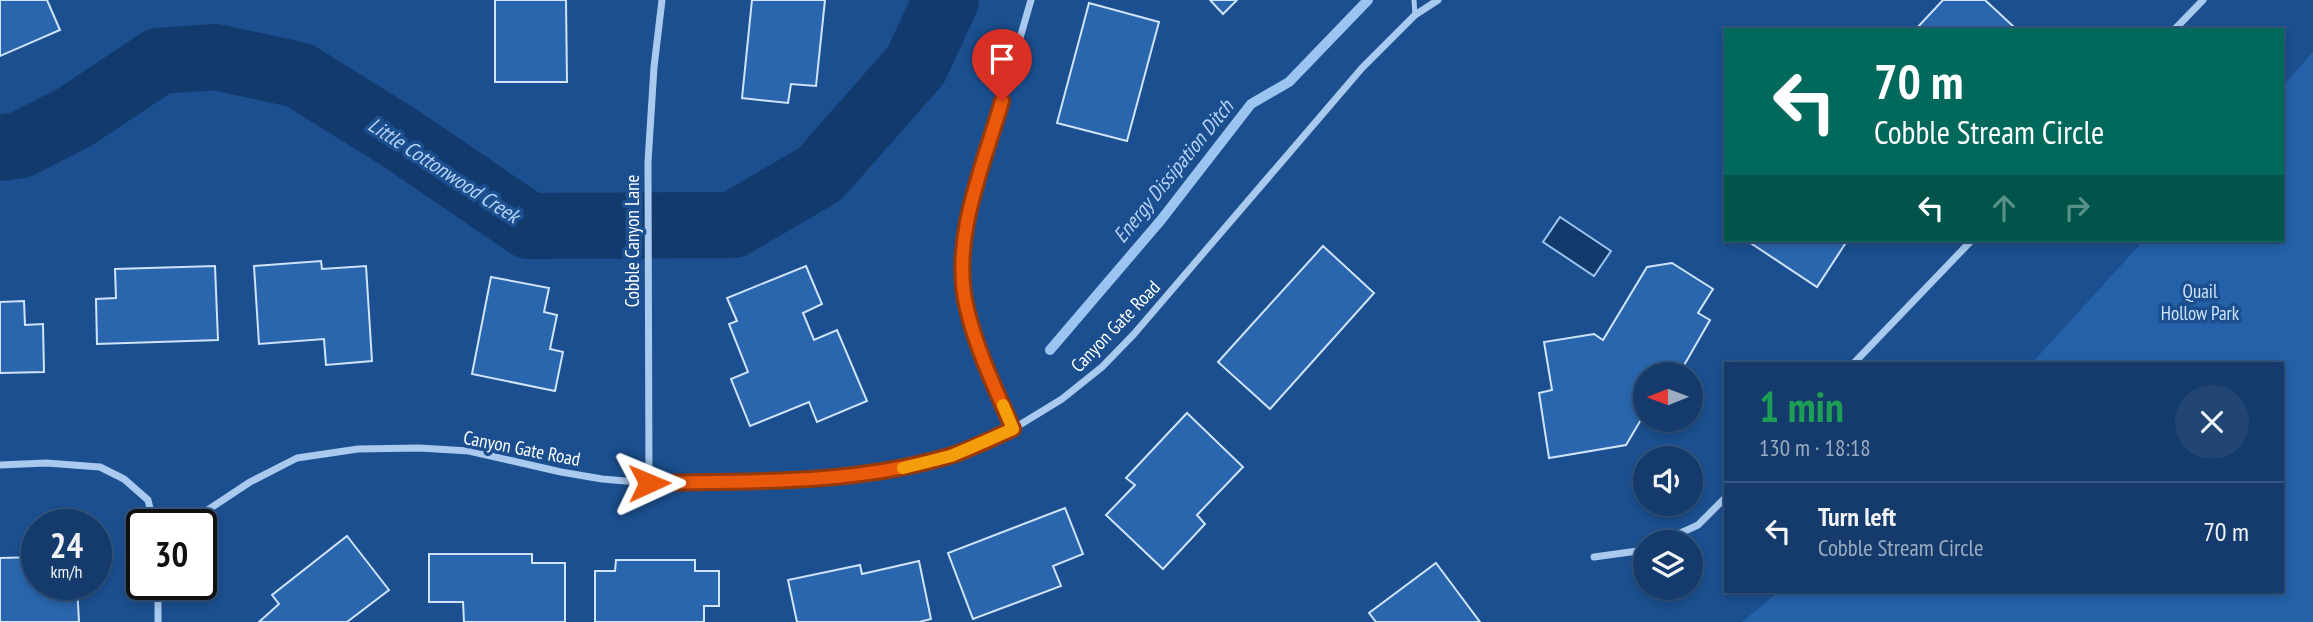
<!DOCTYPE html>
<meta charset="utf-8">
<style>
:root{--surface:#143b6b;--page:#214673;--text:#f1f3f6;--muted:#9dadc1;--line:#33557e}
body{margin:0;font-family:"PT Sans Narrow",sans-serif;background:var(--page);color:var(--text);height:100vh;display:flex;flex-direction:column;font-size:26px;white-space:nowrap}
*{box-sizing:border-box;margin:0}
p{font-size:23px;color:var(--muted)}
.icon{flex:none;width:38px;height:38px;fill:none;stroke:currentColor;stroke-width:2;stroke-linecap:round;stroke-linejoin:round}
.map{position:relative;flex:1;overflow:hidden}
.sheet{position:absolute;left:1724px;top:362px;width:560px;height:231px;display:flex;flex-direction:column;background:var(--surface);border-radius:0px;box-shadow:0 4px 10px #0003,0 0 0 2px var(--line)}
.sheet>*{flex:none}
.guide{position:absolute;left:1724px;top:28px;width:560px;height:214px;border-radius:0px;box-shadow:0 4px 10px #0003,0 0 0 2px var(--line);background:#00695c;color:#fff;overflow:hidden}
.needle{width:46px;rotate:269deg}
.buttons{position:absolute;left:1633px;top:362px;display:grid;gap:14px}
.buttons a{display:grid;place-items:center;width:70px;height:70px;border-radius:50%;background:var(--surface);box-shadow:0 4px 10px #0003,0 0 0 2px var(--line);font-size:35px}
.speed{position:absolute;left:21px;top:509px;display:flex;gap:14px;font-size:35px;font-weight:700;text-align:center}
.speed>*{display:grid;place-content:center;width:91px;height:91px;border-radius:50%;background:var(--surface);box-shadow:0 4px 10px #0003,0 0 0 2px var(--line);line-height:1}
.speed small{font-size:18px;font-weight:400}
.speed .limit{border:4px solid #111;border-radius:10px;background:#fff;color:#111}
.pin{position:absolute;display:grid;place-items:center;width:60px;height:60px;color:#fff;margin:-72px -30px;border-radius:50% 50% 50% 0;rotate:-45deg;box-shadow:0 0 7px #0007}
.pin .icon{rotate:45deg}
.me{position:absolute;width:77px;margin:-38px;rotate:89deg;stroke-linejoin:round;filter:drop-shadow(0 0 5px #0008)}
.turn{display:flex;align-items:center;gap:24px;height:147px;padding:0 35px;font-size:32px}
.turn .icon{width:91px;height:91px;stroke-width:2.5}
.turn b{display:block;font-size:49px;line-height:60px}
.lanes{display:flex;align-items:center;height:66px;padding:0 35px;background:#0003;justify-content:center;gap:35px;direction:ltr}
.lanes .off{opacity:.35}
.round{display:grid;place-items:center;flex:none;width:74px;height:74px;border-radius:37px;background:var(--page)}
.overview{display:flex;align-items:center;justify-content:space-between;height:119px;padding:0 35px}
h1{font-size:42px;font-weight:700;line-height:52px;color:#1e9e55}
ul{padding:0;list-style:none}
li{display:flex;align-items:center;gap:21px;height:98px;padding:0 35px;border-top:2px solid var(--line)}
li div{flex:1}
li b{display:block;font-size:26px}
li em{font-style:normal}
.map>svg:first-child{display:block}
</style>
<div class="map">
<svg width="2313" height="622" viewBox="0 0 2313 622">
<rect width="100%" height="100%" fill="#1b4f8f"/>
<path fill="#2461a8" d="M2313,52V622H1742L1778,592H2282V364H2031L2144,240H2282V87Z"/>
<path fill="#123a6d" stroke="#9cc4f0" stroke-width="2" d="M1560,217L1611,251L1594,276L1543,242Z"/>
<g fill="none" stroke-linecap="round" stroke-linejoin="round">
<path stroke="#9cc4f0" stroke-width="10" d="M1050,350L1161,220L1251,104L1289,82L1368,0"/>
<path stroke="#123a6d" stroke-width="66" d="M0,148L20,145L75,117L159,61L215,57L299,75L400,138L529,226L733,225L820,174L916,65L946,0"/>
</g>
<g fill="#2a66ad" stroke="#cfe3fa" stroke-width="2">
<path d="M0,0H47L60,30L0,56Z"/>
<path d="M495,0H566L567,82H495Z"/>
<path d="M752,0H825L816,86L791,84L788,103L742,98Z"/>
<path d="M1210,0H1237L1223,14Z"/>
<path d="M1943,0H1985L2014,27L2011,30H1915Z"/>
<path d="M1089,3L1159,22L1127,141L1057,123Z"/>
<path d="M1746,240H1845L1847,241L1817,287Z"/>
<path d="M1323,246L1374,293L1270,409L1218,362Z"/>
<path d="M321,261L322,269L366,266L372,361L326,365L324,339L259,344L254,266Z"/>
<path d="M1672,263L1713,289L1698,313L1710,320L1679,374H1645V418H1642L1626,445L1549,458L1539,393L1552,390L1544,342L1594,334L1603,340L1647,267Z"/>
<path d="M215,266L218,340L97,344L96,299L116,298L115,269Z"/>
<path d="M806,266L822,304L803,313L814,340L837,330L867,401L817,422L809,402L750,426L731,379L748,372L729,324L737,321L727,298Z"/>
<path d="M491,277L549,288L544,312L557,315L550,349L563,352L555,391L472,374Z"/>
<path d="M24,301L25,325L43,324L44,372L0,373V302Z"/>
<path d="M1187,413L1243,467L1197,515L1205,524L1163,569L1106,515L1135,485L1126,478Z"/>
<path d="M1065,508L1083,554L1053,566L1061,586L973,619L948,553Z"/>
<path d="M347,536L389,590L347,622H259L279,604L272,595Z"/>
<path d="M429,554H532V563H565V622H464L463,602H429Z"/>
<path d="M37,557V584H77L79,622H0V558Z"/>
<path d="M616,560H695V571H719V606H704V622H595V571H615Z"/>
<path d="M919,561L931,619L919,622H797L788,580L860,565L862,574Z"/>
<path d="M1436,563L1480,622H1376L1369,613Z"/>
</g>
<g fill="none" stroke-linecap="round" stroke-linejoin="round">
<path stroke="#a9c9ee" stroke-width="5" d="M1414,0L1415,15"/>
<g stroke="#a9c9ee" stroke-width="7">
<path d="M2174,30L2203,0"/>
<path d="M1853,364L1972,240"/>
<path d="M1013,429L979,348L966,308L962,263L966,224L1031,0"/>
<path d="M0,465L46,463L100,467L124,479L148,500L154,525"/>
<path d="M649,483L648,162L654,67L662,0"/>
<path d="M185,525L250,482L297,458L358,449L419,448L469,451L561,472L602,479L649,483L815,481L881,473L951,456L1013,429L1062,399L1102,367L1134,334L1362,68L1415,15L1438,0"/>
<path d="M1661,542L1698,525L1726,497"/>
<path d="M1594,557L1645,550"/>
<path d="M158,584V622"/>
</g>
</g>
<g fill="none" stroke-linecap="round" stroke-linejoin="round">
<g stroke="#983908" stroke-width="18">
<path id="route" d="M649,483C750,481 851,485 949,456C970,450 992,438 1013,429C996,390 977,351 967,309C950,240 983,167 1002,101"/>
</g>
<use href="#route" stroke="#ea580c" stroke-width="12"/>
<path stroke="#f59e0b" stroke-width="12" d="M903,468L951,456L1013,429L1003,405"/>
</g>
<g text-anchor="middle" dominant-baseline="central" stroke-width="7" stroke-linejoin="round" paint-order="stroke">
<g font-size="19" fill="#fff" stroke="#1b4f8f">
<text transform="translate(632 241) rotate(-90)">Cobble Canyon Lane</text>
<text transform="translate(1115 326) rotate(-46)">Canyon Gate Road</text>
<text transform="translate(522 448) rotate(11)">Canyon Gate Road</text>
</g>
<g font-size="19" fill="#cfe3fa" stroke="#1b4f8f">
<text x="2200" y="291">Quail<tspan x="2200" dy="22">Hollow Park</tspan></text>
</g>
<g font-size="21" font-style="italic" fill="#b5d3f5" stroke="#1b4f8f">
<text transform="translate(444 170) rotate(33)">Little Cottonwood Creek</text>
<text transform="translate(1173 171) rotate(-51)">Energy Dissipation Ditch</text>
</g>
</g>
</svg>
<div class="buttons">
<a><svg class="needle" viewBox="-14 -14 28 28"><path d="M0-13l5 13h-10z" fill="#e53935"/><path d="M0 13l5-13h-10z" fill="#9dadc1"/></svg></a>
<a><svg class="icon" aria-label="sound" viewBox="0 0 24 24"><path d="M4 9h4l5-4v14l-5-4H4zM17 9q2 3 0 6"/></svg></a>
<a><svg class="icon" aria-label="layers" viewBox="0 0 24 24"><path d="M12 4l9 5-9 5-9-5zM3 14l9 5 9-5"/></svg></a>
</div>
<div class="speed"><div>24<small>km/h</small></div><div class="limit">30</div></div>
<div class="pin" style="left:1002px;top:101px;background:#d93025"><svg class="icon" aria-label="arrive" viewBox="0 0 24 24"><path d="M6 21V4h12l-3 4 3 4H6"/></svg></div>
<svg class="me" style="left:649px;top:483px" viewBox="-20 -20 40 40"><path d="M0-17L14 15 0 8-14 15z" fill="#ea580c" stroke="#fff" stroke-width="4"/></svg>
<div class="guide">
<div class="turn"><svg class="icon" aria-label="left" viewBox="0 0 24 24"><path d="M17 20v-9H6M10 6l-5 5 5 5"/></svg><div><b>70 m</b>Cobble Stream Circle</div></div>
<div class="lanes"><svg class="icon" aria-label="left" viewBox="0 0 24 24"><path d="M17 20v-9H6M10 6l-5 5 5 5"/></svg><svg class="icon off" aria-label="ahead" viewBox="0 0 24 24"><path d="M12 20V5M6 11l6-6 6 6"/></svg><svg class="icon off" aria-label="right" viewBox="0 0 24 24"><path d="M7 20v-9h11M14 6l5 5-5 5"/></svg></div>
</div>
<section class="sheet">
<div class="overview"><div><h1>1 min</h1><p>130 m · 18:18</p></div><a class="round"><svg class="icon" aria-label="close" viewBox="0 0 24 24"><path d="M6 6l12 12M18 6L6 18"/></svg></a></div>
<ul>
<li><svg class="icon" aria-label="left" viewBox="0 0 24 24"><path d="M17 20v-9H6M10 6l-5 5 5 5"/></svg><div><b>Turn left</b><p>Cobble Stream Circle</p></div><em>70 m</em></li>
</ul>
</section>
</div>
